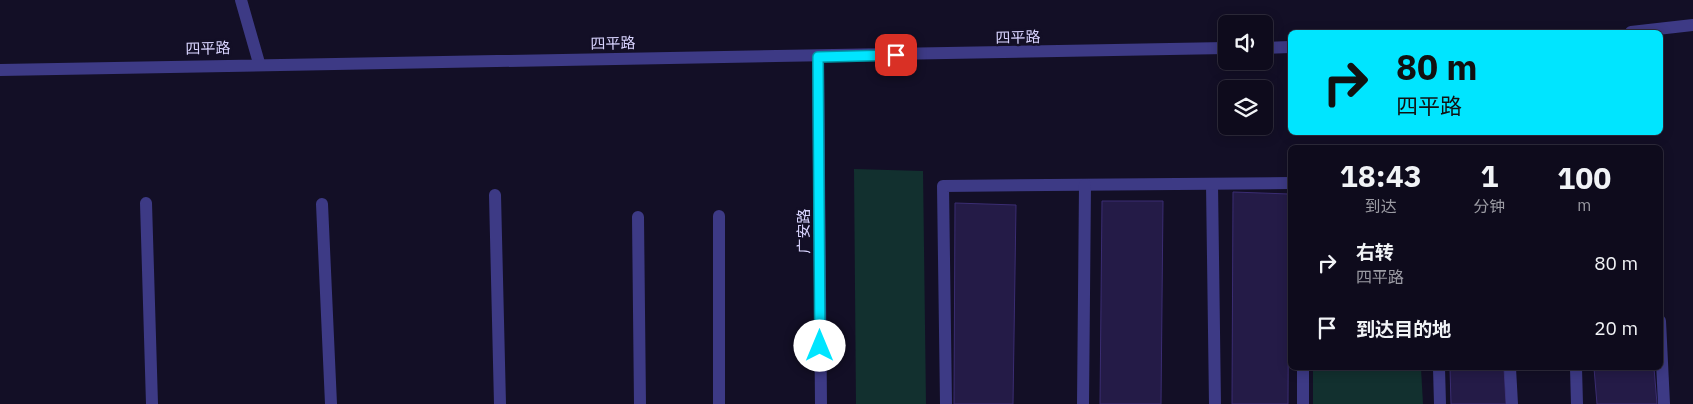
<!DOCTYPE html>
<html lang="zh">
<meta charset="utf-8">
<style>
:root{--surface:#0e0b1c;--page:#1c1929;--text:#f1f3f6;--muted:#9b9ba3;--line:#2e2b3b}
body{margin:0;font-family:"IBM Plex Sans","Noto Sans SC",sans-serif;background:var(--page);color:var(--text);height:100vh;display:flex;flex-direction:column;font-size:19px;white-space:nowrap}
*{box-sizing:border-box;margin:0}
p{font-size:16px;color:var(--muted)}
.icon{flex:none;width:28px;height:28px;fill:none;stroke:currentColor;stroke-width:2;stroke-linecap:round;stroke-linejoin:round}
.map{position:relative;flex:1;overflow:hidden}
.panel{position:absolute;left:1288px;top:145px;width:375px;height:225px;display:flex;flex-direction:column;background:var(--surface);border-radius:8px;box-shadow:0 2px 12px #0003,0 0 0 1px var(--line)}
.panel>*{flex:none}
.hud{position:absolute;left:1288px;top:30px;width:375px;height:105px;border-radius:8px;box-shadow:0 2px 12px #0003,0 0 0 1px var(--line);background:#00e5ff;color:#111;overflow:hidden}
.tools{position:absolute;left:1218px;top:15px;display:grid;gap:10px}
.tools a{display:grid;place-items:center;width:55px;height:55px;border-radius:8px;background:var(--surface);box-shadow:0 2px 12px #0003,0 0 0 1px var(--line);font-size:25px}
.pin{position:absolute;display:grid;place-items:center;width:42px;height:42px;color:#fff;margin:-21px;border-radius:10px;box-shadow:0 2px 8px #0006}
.me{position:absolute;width:55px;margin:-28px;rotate:0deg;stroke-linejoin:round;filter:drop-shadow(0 0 4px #0008)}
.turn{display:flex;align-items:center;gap:18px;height:105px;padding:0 25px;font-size:22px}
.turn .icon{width:65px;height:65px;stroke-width:2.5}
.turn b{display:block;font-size:35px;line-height:42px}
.eta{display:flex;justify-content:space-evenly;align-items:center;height:85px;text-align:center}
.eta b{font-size:30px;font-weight:800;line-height:35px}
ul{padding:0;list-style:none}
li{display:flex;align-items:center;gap:15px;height:65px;padding:0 25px}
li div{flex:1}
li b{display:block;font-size:19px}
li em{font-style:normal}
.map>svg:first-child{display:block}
</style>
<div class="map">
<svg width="1693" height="404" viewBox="0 0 1693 404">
<rect width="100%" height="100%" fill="#130f26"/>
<g fill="#12302f">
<path d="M854,169L923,171L926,404H856Z"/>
<path d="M1313,368H1421L1423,404H1313Z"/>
</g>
<g fill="#241b47" stroke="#3b2d73">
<path d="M1233,192L1289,194L1288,404H1232Z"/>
<path d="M1102,201H1163L1161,404H1100Z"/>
<path d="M955,203L1016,205L1013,404H954Z"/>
<path d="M1450,368H1504L1506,404H1451Z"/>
<path d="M1594,368H1654L1657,404H1597Z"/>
</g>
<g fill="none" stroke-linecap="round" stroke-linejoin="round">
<g stroke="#3d3a85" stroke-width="12">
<path d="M241,0L259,63"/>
<path d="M1631,32L1693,25"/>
<path d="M1264,48L1290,47"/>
<path d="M818,57L821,404"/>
<path d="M0,70C409,59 818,57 1226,48"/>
<path d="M1212,184L1215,404"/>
<path d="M495,195L500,404"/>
<path d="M146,203L152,404"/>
<path d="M322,204L331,404"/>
<path d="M638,217L640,404"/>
<path d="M1660,321L1664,404"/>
<path d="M1439,368L1440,404"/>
<path d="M1510,368L1512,404"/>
<path d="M1576,368L1577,404"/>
<path d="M719,404V216"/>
<path d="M946,404L943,186L1290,183"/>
<path d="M1083,404L1085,185"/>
<path d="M1303,404V368"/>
</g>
</g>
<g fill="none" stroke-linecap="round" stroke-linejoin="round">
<g stroke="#0095a6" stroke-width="12">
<path id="route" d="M820,346L818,57L896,55"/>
</g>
<use href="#route" stroke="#00e5ff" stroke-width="9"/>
</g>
<g text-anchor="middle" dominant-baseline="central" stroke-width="5" stroke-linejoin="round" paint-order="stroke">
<g font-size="15" fill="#d9d4ff" stroke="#130f26">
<text transform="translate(1018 37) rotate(-1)">四平路</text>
<text transform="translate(613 43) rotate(-1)">四平路</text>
<text transform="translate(208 48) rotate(-1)">四平路</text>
<text transform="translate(803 231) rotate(-90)">广安路</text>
</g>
</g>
</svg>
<div class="tools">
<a><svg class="icon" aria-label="sound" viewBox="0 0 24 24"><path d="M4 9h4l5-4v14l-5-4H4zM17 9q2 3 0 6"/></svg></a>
<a><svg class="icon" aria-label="layers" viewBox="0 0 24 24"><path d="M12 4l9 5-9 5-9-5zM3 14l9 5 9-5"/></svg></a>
</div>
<div class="pin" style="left:896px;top:55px;background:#d93025"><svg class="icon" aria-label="arrive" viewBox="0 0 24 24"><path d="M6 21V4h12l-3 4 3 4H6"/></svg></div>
<svg class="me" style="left:820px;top:346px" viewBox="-20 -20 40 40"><circle r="19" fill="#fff"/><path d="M0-13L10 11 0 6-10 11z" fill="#00e5ff"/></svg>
<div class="hud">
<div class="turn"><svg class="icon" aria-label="right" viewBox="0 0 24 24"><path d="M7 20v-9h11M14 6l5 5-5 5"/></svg><div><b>80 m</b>四平路</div></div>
</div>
<section class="panel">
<div class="eta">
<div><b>18:43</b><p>到达</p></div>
<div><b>1</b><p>分钟</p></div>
<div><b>100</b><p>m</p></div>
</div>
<ul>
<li><svg class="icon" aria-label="right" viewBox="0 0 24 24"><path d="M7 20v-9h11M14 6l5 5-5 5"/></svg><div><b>右转</b><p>四平路</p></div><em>80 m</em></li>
<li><svg class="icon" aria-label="arrive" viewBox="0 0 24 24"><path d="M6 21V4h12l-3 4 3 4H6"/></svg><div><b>到达目的地</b></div><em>20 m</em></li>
</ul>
</section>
</div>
